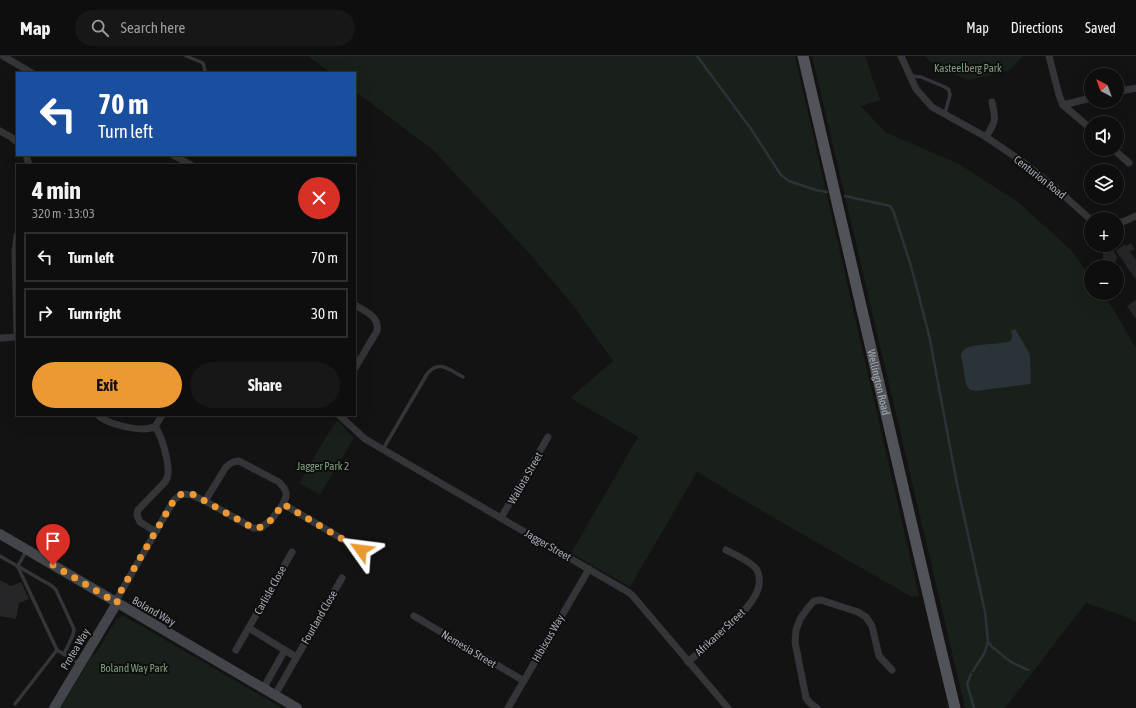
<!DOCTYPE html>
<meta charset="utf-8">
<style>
:root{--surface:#0e0e0f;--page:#171718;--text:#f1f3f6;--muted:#9b9c9e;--line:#2e2e2f;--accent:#ec9933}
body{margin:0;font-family:"Asap Condensed",sans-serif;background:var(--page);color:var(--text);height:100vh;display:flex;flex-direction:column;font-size:15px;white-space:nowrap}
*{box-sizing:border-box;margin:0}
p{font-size:13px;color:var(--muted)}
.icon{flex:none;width:22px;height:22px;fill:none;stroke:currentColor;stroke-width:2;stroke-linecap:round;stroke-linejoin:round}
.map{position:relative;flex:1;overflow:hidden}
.panel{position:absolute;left:16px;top:108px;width:340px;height:252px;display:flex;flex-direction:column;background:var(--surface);border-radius:0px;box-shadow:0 4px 16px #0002,0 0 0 1px var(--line)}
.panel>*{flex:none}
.banner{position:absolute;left:16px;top:16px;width:340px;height:84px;border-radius:0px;box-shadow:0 4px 16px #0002,0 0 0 1px var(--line);background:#1a4fa0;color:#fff;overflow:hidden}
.needle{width:26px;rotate:319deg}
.controls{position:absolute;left:1084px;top:12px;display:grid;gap:8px}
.controls a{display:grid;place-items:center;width:40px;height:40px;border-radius:50%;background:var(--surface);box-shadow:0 4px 16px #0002,0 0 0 1px var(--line);font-size:20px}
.pin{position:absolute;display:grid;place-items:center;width:34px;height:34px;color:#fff;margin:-41px -17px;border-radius:50% 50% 50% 0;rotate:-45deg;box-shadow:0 0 4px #0007}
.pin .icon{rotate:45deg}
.me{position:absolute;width:44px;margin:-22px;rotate:301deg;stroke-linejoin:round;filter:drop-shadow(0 0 3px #0008)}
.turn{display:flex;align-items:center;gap:14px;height:84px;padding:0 16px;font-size:18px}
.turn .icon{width:52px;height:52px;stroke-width:2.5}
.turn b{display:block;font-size:28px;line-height:34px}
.round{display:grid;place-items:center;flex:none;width:42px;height:42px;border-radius:21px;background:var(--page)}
.headline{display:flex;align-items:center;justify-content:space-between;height:68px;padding:0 16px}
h1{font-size:24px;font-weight:700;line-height:30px}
.cta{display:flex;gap:8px;margin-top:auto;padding:8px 16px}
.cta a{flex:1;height:46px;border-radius:24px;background:var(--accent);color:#111;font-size:16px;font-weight:700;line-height:46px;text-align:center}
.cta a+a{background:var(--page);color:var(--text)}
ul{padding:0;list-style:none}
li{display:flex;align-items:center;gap:12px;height:50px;margin:0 8px 6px;padding:0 8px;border:2px solid var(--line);border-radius:0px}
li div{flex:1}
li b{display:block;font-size:15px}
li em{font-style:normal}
header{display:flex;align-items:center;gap:24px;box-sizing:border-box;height:56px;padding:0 20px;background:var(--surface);border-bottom:1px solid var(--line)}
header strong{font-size:19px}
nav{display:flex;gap:22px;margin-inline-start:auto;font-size:14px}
.search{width:280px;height:36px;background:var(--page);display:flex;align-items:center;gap:10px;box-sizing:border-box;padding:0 14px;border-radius:22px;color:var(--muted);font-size:15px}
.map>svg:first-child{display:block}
</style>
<header>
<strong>Map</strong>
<div class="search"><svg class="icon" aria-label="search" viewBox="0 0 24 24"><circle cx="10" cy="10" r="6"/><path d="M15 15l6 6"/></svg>Search here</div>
<nav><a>Map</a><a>Directions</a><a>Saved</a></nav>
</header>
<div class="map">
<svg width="1136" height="652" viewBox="0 0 1136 652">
<rect width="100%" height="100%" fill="#131314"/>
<g fill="#191f19">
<path d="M308,0H795L919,540L912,541L762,455L697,416L630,531L571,497L638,381L570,342L613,305L572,248L528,196L434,95L355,35V17H331Z"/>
<path d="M812,0H865L880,44L861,50L885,76L959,108L1018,146L1071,194L1091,222V237H1102L1114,254L1136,292V566L1129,562L1086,547L1005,652H965Z"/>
<path d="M925,0H1023L1009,15L968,24L933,9Z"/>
<path d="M338,365L354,382L320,439L299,427L334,368Z"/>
<path d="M123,560L126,561L282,652H60L93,598L95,599L116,564L120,561Z"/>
</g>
<path fill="#2a3338" d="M1015,273L1026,291L1030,299L1031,326L1030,328L976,335L970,334L966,329L961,298C962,297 963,294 965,293C972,287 1000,289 1011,285L1012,280L1011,275Z"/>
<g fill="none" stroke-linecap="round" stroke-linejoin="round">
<g stroke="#2a3338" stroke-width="2.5">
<path d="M697,0L751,73L781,119L789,125L816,134L827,136"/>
<path d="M845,140L890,150L893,154L911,210L929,279L957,428L985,556L988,585L991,590L1011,606L1028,614"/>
<path d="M973,615L985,596L988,585"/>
<path d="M971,618L967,628L974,652"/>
</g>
</g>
<g fill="#262628">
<path d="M1131,187L1135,193L1130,196L1136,204V224L1116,195L1125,188L1126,190Z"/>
<path d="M1111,192L1117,200L1114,211H1096L1103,205V197Z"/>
<path d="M1136,244V263L1127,250Z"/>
<path d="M0,524L11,530L21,526L29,543L19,547L16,563L0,560Z"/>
</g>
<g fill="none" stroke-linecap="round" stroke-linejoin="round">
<g stroke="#343539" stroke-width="3.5">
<path d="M186,0L203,7L205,14L203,17"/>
<path d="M911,20L921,21L945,31L949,34L950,39L945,57"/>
<path d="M383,393L427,318C439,303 449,314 463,321"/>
<path d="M0,500L52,530L56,534L74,573L73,579L64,598"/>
<path d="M18,510L26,495"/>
<path d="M18,511L57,594"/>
<path d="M15,648L57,594L80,608"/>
</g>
<g stroke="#343539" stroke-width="7">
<path d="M3,0L32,17"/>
<path d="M901,0L916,33L932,51L986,81"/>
<path d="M1049,0L1059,39L1063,49L1091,73"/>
<path d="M1117,36L1136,32"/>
<path d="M992,46C996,66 996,64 986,81L1023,106L1060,136L1091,164"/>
<path d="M1063,49L1091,42"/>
<path d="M0,75L11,81L17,86"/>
<path d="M1113,93L1129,107"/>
<path d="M26,99L29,109"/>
<path d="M173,99L191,109"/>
<path d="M1117,167L1125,165L1136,160"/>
<path d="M17,180L15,196L17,277"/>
<path d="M355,249C365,255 380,261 377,275L355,312"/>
<path d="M0,282L17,281"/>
<path d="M98,359C104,367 132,373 142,373C146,373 151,372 155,371C162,379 169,407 168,417C168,420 167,423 165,426L138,454L137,459L140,466L156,476"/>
<path d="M339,359L365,383L628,536L632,539L728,652"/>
<path d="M155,371L162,359"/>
<path d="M283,448L361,494"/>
<path d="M501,462L548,381"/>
<path d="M117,547L118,541L174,444L182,438L192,439L205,445L253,472H261L272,463L283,448L286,441V436L284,432L279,426L239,405C234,405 230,407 226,411L205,445"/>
<path d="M414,560L524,625"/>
<path d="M249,572L296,601"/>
<path d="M236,594L292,496"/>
<path d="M688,606C706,590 756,552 759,529C760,524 759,519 757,514C752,506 734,498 726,494"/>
<path d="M263,633L285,594"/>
<path d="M275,639L342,522"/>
<path d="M508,652L589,513"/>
<path d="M817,652L810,647L806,642L795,586L796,574L800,563L807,553L814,545L821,544L858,556L866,561L872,570L879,600L892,614"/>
</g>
<g stroke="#424549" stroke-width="10">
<path d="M0,478L297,652"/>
<path d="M54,652L117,547"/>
</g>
<path stroke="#505358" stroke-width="11" id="s1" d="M803,0L937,577L955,652"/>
</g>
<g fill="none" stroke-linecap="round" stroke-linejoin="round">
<path stroke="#ec9933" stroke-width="7" stroke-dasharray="0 12.6" d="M53,509L117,547L118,540L174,444L176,441L182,438H192L205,445L253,472C268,473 275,458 283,448L361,494"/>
</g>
<g text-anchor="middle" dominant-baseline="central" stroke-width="4" stroke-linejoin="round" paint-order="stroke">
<g font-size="11" fill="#7e9f7c" stroke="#0e0e0f">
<text x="968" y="12">Kasteelberg Park</text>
<text x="323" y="410">Jagger Park 2</text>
<text x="134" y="612">Boland Way Park</text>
</g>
<g font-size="11" fill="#a5abb5" stroke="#0e0e0f">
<text transform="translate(1040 121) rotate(38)">Centurion Road</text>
<text stroke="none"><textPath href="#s1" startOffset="335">Wellington Road</textPath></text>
<text transform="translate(525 422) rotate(-60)">Wallota Street</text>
<text transform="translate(548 489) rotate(30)">Jagger Street</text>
<text transform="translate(270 534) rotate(-61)">Carlisle Close</text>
<text transform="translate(154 555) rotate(30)">Boland Way</text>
<text transform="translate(319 561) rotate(-60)">Fourland Close</text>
<text transform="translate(720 576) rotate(-43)">Afrikaner Street</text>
<text transform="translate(548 582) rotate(-60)">Hibiscus Way</text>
<text transform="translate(75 593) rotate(-59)">Protea Way</text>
<text transform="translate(469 593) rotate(31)">Nemesia Street</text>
</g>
</g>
</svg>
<div class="controls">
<a><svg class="needle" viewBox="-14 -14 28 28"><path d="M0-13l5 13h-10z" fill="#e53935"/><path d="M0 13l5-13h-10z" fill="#9b9c9e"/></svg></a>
<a><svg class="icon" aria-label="sound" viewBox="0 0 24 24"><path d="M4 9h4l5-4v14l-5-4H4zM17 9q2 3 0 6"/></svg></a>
<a><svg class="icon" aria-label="layers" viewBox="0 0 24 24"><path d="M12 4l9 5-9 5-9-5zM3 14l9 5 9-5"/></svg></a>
<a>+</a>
<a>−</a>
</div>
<div class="pin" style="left:53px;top:509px;background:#d93025"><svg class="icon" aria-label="arrive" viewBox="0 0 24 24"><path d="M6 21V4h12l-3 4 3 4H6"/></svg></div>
<svg class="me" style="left:361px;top:494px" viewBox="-20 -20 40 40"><path d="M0-17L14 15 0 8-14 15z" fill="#ec9933" stroke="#fff" stroke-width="4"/></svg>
<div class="banner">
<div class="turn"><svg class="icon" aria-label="left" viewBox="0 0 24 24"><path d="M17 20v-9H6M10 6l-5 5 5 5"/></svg><div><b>70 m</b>Turn left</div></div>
</div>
<section class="panel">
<div class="headline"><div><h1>4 min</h1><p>320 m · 13:03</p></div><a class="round" style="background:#d93025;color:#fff"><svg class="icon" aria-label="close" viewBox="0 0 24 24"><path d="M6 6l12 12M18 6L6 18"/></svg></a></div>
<ul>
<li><svg class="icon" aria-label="left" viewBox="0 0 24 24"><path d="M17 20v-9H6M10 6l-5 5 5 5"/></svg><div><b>Turn left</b></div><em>70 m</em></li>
<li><svg class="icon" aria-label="right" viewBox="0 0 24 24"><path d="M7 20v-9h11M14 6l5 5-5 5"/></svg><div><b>Turn right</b></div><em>30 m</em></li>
</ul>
<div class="cta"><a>Exit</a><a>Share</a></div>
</section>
</div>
